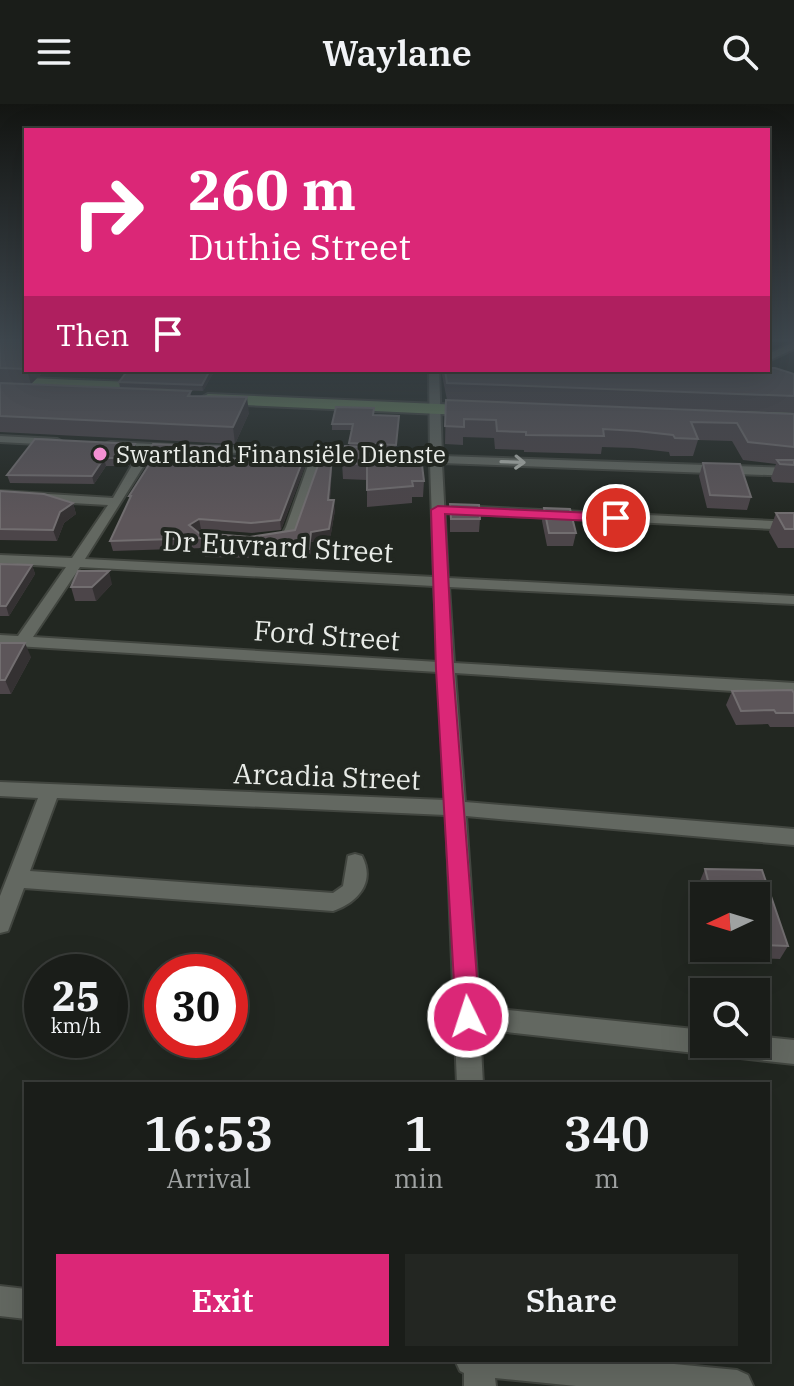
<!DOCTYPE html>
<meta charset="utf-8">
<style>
:root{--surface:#1a1d19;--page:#232622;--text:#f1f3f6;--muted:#9fa2a2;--line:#383b38;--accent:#db2777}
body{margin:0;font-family:"IBM Plex Serif",serif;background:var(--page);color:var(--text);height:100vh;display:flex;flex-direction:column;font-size:30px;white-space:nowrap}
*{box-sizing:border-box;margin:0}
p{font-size:26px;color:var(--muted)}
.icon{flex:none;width:44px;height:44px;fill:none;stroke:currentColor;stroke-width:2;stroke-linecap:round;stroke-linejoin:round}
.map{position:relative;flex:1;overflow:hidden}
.side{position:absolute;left:24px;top:978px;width:746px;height:280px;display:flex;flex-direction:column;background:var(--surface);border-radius:0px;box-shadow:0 8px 32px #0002,0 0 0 2px var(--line)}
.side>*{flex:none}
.banner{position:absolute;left:24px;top:24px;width:746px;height:244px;border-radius:0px;box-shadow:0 8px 32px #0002,0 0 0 2px var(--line);background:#db2777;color:#fff;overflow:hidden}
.needle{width:52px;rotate:266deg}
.controls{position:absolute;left:690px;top:778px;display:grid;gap:16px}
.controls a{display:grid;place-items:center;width:80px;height:80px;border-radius:0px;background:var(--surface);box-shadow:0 8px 32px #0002,0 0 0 2px var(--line);font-size:40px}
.speed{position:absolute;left:24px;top:850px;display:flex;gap:16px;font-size:40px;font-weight:700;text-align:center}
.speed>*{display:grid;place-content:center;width:104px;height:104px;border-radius:50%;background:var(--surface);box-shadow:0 8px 32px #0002,0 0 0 2px var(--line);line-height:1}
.speed small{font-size:20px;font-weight:400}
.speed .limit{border:12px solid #d22;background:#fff;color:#111}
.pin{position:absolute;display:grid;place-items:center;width:68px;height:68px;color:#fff;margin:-34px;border:4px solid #fff;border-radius:50%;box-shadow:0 2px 8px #0007}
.me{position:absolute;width:88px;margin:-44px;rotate:356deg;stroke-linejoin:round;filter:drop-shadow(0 0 6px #0008)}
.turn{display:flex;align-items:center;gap:28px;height:168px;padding:0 32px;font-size:36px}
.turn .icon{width:104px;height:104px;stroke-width:2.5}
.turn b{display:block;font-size:56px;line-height:68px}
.then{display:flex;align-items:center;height:76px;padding:0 32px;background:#0003;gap:16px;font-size:30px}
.eta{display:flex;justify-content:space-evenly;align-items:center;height:136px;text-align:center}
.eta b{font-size:48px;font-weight:600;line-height:56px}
.button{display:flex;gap:16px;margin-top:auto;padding:16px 32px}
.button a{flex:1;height:92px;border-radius:0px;background:var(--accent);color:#fff;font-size:32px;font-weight:600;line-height:92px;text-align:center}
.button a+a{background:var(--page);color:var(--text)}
header{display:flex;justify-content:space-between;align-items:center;height:104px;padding:0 32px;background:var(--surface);font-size:36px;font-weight:600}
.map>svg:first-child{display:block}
</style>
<header><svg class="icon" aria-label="menu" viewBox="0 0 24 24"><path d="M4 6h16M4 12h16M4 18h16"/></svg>Waylane<svg class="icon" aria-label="search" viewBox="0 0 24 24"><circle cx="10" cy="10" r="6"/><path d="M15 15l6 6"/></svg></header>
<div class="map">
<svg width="794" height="1282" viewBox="0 0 794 1282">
<rect width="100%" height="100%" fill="#222721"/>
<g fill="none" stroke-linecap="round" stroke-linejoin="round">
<g stroke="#41453f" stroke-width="4">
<g id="street">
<path d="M794,238V245L768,257V250Z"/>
<path d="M429,266H439L442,352L794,364V372L442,359L448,474L794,492V500L449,483L454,559L794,579V591L455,569L465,698L794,725V741L466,712L479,903L704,926V940H756V932L794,936V960L723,952L713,945L704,950L480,925L483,980H457L446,711L57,694L30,767L333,789L343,782L348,752L355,750L362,752C376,779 357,799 333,807L24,784L8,827L0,829V792L38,694L0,692V678L445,696L438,568L0,541V531L18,532L66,463L0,459V451L72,454L108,401L0,395V387L113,394L141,346L107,343V339L111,338L173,341L179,344L173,347H153L85,455L434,473L430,359L398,358L392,354L398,350L430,352ZM80,463L434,482L438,558L33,533Z"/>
<path d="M0,332L57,335L63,338L57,341L0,338Z"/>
<path d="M207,342L365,348L371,352L365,356L323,354L295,432L272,439L265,435L283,429L286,423L311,353L203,347V343Z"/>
<path d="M457,402L794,418V426L452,409L451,406Z"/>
<path d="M0,1182L26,1185V1215L0,1212Z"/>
<path d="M455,1256H632L737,1266L748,1271L753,1282H576L495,1274L496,1282H464V1269L460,1267Z"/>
</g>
</g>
<g stroke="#41453f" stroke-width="4">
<g id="primary">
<path d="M0,273L158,279L167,284L158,289L0,283Z"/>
<path d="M208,290L484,302L493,307L484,312L202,299L199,295Z"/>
<path d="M709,301L794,304V314L703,310L700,306L703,302Z"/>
</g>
</g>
<use href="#street" fill="#636861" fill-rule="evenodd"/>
<use href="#primary" fill="#6b875f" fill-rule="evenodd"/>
</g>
<g fill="#4c4549">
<path d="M0,236H26V266H45L31,280L191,287V292L249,309L235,340L0,328Z"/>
<path d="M128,266H215L203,287L120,284L119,278Z"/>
<path d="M441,266H768L794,270V309L447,296Z"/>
<path d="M446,296L794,310V379L773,378L771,374L776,360L743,356L732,337L698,336L693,352H670L669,348L633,344L602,343L601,350L524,348V346L495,345L494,334L463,333V341L445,340Z"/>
<path d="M374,311L399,318L394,353L424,377L423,393H412V399L367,403V376L343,375L342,359L349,343L351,326H332V320Z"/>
<path d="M228,343L229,354L277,356L301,347L305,362L281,426L252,429L201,425L197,427L199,429L250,433L295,426L332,353V363L330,396L335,406L330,435L311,438L310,455L205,453L204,444L113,447L110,437L130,396L129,392L146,365L143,356Z"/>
<path d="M137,348L129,362H106L94,380L10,379L7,371Z"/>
<path d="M703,359L751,393L747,406L707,404L699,372Z"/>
<path d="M0,387L73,399L76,410L64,419L57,437L0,436Z"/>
<path d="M450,400L480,415L479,428H450Z"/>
<path d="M544,404L576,429L573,442H547L542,417Z"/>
<path d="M776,409H794V444H778L769,428Z"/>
<path d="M0,460L32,461L35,470L9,512H0Z"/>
<path d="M112,480L96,497H75L71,483Z"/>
<path d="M0,539L31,553L11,590H0Z"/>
<path d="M732,587L794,589V623H770L768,620L736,621L726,601Z"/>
<path d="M705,765L762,766L788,842L780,855L753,854L749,844H756V792H704V798L699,779Z"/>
</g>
<g fill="#343132">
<path d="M27,266H45L31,280Z"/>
<path d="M210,266H215L203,287L202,281Z"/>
<path d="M247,293L249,309L235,340L233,323Z"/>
<path d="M135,340L137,348L129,362L127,354Z"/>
<path d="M228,343L229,353L224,363L223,354Z"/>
<path d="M304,353L305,362L281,426L280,416Z"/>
<path d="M332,353V363L329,406L328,396Z"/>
<path d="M104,354L106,362L94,380L92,372Z"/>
<path d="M334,396L335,406L330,435L311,438L310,455L309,445L311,428Z"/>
<path d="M73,399L76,410L64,419L57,437L53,426L60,408Z"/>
<path d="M199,415L201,425L191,431L189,421Z"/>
<path d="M32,461L35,470L9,512L6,502Z"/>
<path d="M109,467L112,480L96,497L92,483Z"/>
<path d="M25,539L31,553L11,590L5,576Z"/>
</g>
<g fill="#5d565a" stroke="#726e70" stroke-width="2">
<path d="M0,236H26V265L0,264Z"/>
<path d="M768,264H775L794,270V292L447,279L445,266H768Z"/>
<path d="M128,266H210L202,281L119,278Z"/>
<path d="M0,279L191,287L188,292L247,293L233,323L0,312Z"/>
<path d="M446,296L794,310V343L748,338L737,319L691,318L698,335L675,334L673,331L637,327L603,325L604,332L526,331V328L497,327L496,316L464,315V323L445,322Z"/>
<path d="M336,303L374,304L373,311L399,312L396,341L349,339L353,320H332Z"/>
<path d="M35,335L135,340L127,354H104L92,372L7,371Z"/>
<path d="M153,340L228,343L223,354L277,356L281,346L301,347L299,353H304L280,416L251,419L199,415L189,421L199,429L250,433L295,426L321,353H332L328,396H334L329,425L311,428L309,445L203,443L206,434L110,437L131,392H129L152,356H143Z"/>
<path d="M345,342L394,345L393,353H421L424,377H412L413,382L367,386V360L342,359Z"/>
<path d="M777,356H794V361L780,360Z"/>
<path d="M703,359L740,360L751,393L710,391Z"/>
<path d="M0,387L44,390L73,399L60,408L53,426L0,425Z"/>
<path d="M450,400L479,401L480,415H451Z"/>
<path d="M544,404L570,405L576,429H549Z"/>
<path d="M776,409H794V425H785Z"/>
<path d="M0,460L32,461L6,502H0Z"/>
<path d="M78,467H109L92,483H71Z"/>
<path d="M0,539H25L5,576H0Z"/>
<path d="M792,586L794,589V609H776L774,606L741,607L732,587Z"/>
<path d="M705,765L762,766L788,842L760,841L756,828V792H712Z"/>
</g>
<defs><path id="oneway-shaft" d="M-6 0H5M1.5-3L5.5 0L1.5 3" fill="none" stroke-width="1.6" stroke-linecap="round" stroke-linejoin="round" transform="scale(2)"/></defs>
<use stroke="#b3b7b1" href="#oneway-shaft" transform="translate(513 358) rotate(2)"/>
<linearGradient id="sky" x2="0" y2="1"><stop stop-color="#131512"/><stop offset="0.57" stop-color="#3e474e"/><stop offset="1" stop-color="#3e474e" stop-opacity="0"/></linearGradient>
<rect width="794" height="415" fill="url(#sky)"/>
<path fill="#db2777" stroke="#8e194d" stroke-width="2" d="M438,402L616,410L622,414L616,418L445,410L453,565L480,913L477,921L468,924L460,921L456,913L436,565L431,406Z"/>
<circle fill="#f491d3" stroke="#222721" stroke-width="3" cx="100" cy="350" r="8"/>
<g text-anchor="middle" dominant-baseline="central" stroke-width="8" stroke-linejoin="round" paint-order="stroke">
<g font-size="24" fill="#e8ebe7" stroke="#222721" text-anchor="start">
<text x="116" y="350">Swartland Finansiële Dienste</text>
</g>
<g font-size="28" fill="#e8ebe7" stroke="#222721">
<text transform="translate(278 442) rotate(3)">Dr Euvrard Street</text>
<text transform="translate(327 531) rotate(4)">Ford Street</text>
<text transform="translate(327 672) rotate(2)">Arcadia Street</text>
</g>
</g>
</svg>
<div class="controls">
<a><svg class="needle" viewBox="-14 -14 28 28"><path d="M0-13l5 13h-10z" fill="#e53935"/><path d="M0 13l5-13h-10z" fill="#9fa2a2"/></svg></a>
<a><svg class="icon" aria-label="search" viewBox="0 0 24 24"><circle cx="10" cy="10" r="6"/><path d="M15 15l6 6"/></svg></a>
</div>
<div class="speed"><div>25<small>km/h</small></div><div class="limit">30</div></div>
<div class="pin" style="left:616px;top:414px;background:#d93025"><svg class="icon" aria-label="arrive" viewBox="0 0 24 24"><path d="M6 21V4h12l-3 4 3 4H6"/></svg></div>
<svg class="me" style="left:468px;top:913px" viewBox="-20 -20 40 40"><circle r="17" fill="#db2777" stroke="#fff" stroke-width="3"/><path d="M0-11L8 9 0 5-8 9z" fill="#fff"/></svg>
<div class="banner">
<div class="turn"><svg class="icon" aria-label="right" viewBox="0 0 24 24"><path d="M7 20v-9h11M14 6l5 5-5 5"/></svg><div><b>260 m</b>Duthie Street</div></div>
<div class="then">Then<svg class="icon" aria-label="arrive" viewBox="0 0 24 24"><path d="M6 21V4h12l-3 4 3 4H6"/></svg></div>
</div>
<section class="side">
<div class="eta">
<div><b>16:53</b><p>Arrival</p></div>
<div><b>1</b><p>min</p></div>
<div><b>340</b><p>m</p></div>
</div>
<div class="button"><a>Exit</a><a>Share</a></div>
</section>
</div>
